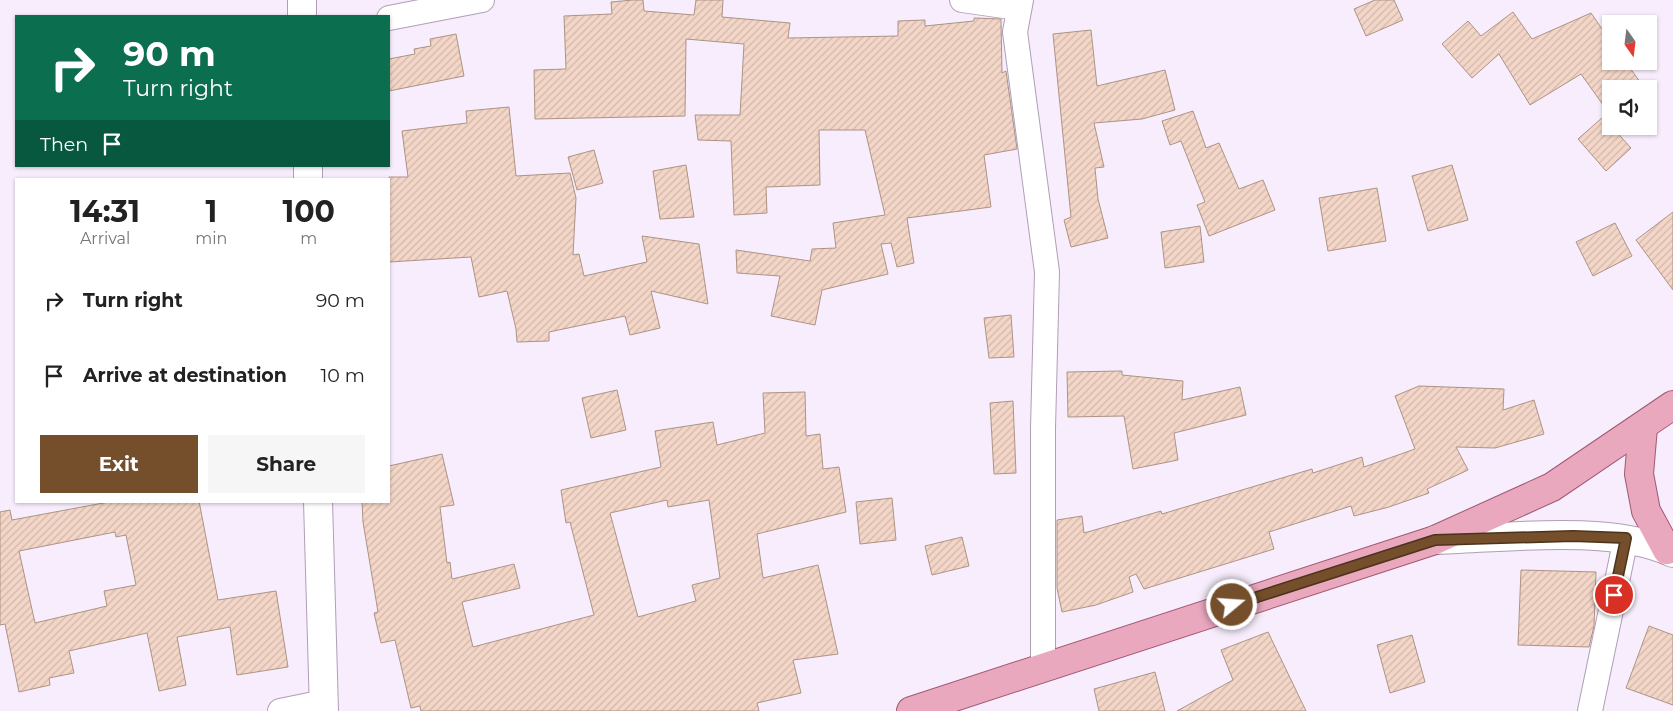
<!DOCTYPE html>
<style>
:root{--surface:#fff;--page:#f6f6f6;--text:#222;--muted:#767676;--accent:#754e2b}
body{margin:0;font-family:Montserrat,sans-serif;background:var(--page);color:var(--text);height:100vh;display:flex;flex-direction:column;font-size:19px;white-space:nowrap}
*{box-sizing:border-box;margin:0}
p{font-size:16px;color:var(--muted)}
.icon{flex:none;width:28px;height:28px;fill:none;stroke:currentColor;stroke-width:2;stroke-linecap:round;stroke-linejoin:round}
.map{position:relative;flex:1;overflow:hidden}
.details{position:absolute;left:15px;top:178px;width:375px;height:325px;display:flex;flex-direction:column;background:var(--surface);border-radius:0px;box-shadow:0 1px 4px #0004}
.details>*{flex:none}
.banner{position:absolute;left:15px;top:15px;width:375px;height:152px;border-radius:0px;box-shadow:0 1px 4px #0004;background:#0b6e4f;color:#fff;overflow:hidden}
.needle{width:32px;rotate:166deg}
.fabs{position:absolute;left:1602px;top:15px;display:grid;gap:10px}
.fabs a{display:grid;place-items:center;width:55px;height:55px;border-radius:0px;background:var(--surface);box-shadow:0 1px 4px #0004;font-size:25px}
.pin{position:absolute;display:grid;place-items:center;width:42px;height:42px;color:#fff;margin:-21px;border:2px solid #fff;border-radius:50%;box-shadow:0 1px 5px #0007}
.me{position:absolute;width:55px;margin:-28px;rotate:72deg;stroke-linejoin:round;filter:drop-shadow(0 0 4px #0008)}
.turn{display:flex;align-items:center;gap:18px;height:105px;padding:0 25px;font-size:22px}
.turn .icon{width:65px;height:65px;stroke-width:2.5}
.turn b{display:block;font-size:35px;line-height:42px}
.then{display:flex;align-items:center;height:48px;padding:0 25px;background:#0003;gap:10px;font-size:19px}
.eta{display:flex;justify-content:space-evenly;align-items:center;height:85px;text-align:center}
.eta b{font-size:30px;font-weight:700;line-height:35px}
.action{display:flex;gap:10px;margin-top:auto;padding:10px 25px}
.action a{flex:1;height:58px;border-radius:0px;background:var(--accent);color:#fff;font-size:20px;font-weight:700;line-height:58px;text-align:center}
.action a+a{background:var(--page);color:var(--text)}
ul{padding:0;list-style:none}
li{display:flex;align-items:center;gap:15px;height:75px;padding:0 25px}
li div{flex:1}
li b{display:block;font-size:19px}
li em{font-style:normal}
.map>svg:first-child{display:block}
</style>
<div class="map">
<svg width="1673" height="711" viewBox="0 0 1673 711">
<defs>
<pattern id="building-hatch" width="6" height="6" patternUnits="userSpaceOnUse" patternTransform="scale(1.25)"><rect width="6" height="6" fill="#f3d6c7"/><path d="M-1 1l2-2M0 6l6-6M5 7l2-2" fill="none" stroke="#d1b8ac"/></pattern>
</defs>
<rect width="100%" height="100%" fill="#f7edfc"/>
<g fill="url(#building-hatch)" stroke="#ae9385" fill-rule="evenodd">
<path d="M633,0H643L644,11L694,15L696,0H723L722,17L790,23L788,38L898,36V21L925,20V26L974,21V18L1001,19L1002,73L1006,71L1017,149L984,155L991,207L907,218L914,263L897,267L891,243L881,244L888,274L822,290L815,325L771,316L780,276L737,273L736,250L810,261L812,249L836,248L833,223L885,215L865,130H819L820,185L766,187L767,213L734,215L731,141L698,140L695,115H740L744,44L686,39L685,116L535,119L534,70L566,69L564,16L612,14L611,2Z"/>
<path d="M1375,0H1394L1403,20L1366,36L1354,9Z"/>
<path d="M1513,12L1532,39L1591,13L1611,42V61H1625L1645,89H1611V116L1581,74L1530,105L1499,54L1472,78L1442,44L1468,21L1481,36Z"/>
<path d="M1091,30L1097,86L1165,70L1175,110L1142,119L1094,123L1104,167L1095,168L1098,199L1108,238L1071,247L1064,220L1071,217L1053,34Z"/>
<path d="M456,34L464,76L389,91V59L415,54L414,49L431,46L430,39Z"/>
<path d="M509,107L516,176L570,173L576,198L573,255L579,254L584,276L647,262L642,236L699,244L708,304L651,291L660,328L630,335L625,316L549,332V341L517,342L516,329L507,291L479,297L471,257L389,262V177H408L402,131L467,123L466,111Z"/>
<path d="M1193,111L1206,148L1219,143L1239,189L1263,180L1275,210L1209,236L1197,205L1205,202L1181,141L1170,145L1162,121Z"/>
<path d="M1603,117L1631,148L1606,171L1578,139Z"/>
<path d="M594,150L603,183L577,190L568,157Z"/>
<path d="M686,165L694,217L660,219L653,171Z"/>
<path d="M1452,165L1468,220L1428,231L1412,176Z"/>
<path d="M1377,188L1386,241L1328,251L1319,198Z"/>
<path d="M1673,212V290L1636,240Z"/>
<path d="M1615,223L1632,256L1593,276L1576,242Z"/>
<path d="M1200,226L1204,262L1165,268L1161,232Z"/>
<path d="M1011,315L1014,357L989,358L984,318Z"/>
<path d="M1122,371V375L1183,381L1182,400L1240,387L1246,415L1174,433L1178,460L1133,469L1124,416L1068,417L1067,372Z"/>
<path d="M1419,386L1504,389L1503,410L1534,400L1544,434L1495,448L1456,447L1468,470L1427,489L1429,493L1389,507L1354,516L1351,506L1269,532L1274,549L1144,589L1136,574L1129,577L1133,592L1096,605L1062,612L1057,588V520L1082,516L1084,533L1161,511L1162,514L1312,469L1313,473L1362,457L1364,467L1415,449L1395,396Z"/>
<path d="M617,390L626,430L591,438L582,398Z"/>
<path d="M805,392L806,436L820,434L823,469L839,467L846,512L757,534L763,578L818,565L838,654L793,660L801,693L757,703L759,711H421L420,706L411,708L395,640L381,643L374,613L378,612L363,522L362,501H389V466L442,454L454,505L440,507L447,563L450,562L452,579L514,564L520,588L462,602L473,647L594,615L570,522L566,523L561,490L661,467L655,431L713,422L717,445L765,433L763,393ZM667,500L668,507L709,500L720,578L692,585L696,601L638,617L610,513Z"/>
<path d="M1013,401L1016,473L994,474L990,403Z"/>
<path d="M892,498L896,540L860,544L856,502Z"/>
<path d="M114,501H199L218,600L276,591L288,667L237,675L230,627L177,637L186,685L159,691L147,633L69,651L74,673L49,678L50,685L19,692L5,624L0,625V512L10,510L12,520ZM115,532L116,537L126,535L136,585L104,591L107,606L35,623L19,551Z"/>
<path d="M962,537L969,566L932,575L925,546Z"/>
<path d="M1521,570L1596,572L1594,626L1589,647L1518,645Z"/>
<path d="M1649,626L1673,635V705L1626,688Z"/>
<path d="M1268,632L1306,711H1177L1233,680L1221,650Z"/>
<path d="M1412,635L1425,682L1390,693L1377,645Z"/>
<path d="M1155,672L1165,711H1099L1094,689Z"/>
</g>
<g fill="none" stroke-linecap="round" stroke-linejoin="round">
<g stroke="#af9fb7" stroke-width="26">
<g id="street">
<path d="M962,0L1018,8"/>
<path d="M1021,0L1015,32L1047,272L1043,428V666"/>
<path d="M389,18L482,0"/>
<path d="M280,711L324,702"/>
<path d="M1590,711L1626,538"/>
</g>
</g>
<g stroke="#af9fb7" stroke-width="30">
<g id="secondary">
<path d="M302,0V16"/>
<path d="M308,166V179"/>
<path d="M318,501L324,711"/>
<path d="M1435,540C1504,538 1611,524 1673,553"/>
</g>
</g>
<g stroke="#a15772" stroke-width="30">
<g id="primary">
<path d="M1643,427L1639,474L1646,511L1667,550"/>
<path d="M911,711L1435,540L1552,487L1673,405"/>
</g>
</g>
<use href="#street" stroke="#fff" stroke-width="24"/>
<use href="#secondary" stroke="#fff" stroke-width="28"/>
<use href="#primary" stroke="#eaa8be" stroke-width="28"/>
</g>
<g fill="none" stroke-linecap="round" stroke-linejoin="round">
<g stroke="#4c331c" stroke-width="12">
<path id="route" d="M1232,605L1435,540L1573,536L1626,538L1614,595"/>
</g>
<use href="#route" stroke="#754e2b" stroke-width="9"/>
</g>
</svg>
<div class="fabs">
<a><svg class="needle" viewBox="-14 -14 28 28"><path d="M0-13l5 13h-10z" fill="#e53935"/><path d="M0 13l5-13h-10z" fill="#767676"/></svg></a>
<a><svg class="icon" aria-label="sound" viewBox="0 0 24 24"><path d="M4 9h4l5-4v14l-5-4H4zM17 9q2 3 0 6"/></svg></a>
</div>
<div class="pin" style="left:1614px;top:595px;background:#d93025"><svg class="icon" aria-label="arrive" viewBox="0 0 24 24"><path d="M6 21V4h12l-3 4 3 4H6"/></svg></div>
<svg class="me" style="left:1232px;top:605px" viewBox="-20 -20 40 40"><circle r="17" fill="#754e2b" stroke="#fff" stroke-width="3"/><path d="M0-11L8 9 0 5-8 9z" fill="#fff"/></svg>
<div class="banner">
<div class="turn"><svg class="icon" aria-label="right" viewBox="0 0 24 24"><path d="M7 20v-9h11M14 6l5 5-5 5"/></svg><div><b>90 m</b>Turn right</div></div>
<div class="then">Then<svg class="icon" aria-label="arrive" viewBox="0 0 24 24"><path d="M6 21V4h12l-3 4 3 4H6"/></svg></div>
</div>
<section class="details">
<div class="eta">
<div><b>14:31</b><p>Arrival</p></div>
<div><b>1</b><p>min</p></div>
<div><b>100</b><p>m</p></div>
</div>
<ul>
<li><svg class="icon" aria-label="right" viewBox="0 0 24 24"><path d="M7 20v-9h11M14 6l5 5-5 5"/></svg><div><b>Turn right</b></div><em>90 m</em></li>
<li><svg class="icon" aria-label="arrive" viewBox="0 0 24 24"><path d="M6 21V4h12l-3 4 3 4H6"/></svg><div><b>Arrive at destination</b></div><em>10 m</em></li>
</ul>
<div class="action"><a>Exit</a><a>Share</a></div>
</section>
</div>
